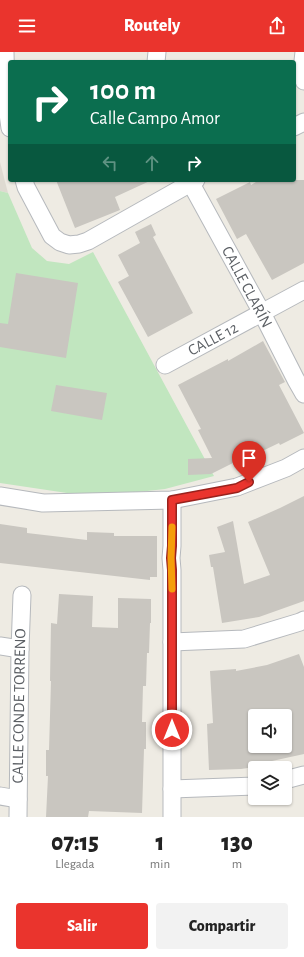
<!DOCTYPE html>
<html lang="es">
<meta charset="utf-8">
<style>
:root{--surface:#fff;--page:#f2f2f2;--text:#222;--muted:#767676;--accent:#ea342d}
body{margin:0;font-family:"Alegreya Sans",sans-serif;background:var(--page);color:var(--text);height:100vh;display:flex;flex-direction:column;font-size:15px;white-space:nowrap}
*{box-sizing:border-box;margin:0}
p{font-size:13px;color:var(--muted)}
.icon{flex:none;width:22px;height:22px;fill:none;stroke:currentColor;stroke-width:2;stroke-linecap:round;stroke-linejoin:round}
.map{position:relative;height:765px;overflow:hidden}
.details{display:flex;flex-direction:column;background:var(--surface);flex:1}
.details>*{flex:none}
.hud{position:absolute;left:8px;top:8px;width:288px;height:122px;border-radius:4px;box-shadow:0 1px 3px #0004;background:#0b6e4f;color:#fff;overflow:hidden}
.buttons{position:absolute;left:248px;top:657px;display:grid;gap:8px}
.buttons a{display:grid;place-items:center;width:44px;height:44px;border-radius:4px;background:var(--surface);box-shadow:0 1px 3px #0004;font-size:20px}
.pin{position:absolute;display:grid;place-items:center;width:34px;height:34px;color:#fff;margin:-41px -17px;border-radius:50% 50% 50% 0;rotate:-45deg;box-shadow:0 0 4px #0007}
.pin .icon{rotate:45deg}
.me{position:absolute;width:44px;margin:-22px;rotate:0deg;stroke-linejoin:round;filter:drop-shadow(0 0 3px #0008)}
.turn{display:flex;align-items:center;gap:14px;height:84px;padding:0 16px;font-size:18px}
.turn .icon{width:52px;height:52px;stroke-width:2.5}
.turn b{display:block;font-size:28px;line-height:34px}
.lanes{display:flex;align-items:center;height:38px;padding:0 16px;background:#0003;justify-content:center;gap:20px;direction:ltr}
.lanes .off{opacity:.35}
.eta{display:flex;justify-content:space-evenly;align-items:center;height:68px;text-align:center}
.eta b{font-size:24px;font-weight:800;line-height:28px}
.action{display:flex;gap:8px;margin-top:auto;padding:8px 16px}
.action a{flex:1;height:46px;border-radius:4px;background:var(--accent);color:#fff;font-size:16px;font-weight:800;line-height:46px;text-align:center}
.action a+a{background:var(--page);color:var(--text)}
header{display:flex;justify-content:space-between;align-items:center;height:52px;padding:0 16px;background:var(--accent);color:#fff;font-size:18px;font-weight:800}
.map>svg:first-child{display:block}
</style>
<header><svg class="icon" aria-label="menu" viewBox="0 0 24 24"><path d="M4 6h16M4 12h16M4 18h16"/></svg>Routely<svg class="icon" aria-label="share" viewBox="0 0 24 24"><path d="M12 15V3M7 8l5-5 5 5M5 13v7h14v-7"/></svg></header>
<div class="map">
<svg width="304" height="765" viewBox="0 0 304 765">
<rect width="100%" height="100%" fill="#eeebe3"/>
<path fill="#dedad1" d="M0,110L8,141L0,139Z"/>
<path fill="#c1e6bf" d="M0,139L8,141L32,196L47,209L69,212L93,200L214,424L165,437L111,443L67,441L0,431Z"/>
<g fill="#c9c6c0" fill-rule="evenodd">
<path d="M56,128H152L115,145L120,158L75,176Z"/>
<path d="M259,128H304V211L272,228L246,182L237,187L216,147L250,130L251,133Z"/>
<path d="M151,172L156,183L153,185L193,261L148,285L118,230L129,224L118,203L140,191L135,180Z"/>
<path d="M16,221L78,231L66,306L0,295V271L8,272Z"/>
<path d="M263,289L285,330L279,333L304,381L280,393L279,391L250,405L249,403L211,422L188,423V407L212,406L198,378L201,377L178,333L228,307V309Z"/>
<path d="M56,333L107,341L102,368L51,359Z"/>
<path d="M304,444V549L259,565L222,571L213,515H211L209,503L225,500L217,475L233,469L244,532L270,523L248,470L280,456Z"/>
<path d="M0,472L27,476V481L87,488V480L114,481V484H157V525H150V528L0,511Z"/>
<path d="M59,542L93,544L92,575L118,576V546L151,547V571H150L149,601H147L146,634H143L142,670H146V697H144L142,761L89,759L88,765H46L48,724H46V698H49L51,629H50L51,571L57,572Z"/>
<path d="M299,602L304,615V702L272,709L273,712L241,717L209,718L207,672L213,671L210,619L236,617V619L267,613ZM255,664H285V694H255Z"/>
</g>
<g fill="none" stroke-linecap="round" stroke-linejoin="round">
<g stroke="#b6b9bd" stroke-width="19">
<g id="street">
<path d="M5,0L6,47L10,76"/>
<path d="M304,0L302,18L304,29"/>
<path d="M156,10L157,0"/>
<path d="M294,75L304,70"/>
<path d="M24,128L26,135L52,184L60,190L69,193L79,192L88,189L196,128"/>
<path d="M189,128L262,261L296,328L304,342"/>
<path d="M165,313L304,238"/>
<path d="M0,444L43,451L172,448L237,435L286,416L304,406"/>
<path d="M172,590L244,587L300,570L304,568"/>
<path d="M0,594L20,597"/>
<path d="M285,728L304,723"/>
<path d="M172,737L255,734"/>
<path d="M0,744L18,747"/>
<path d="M18,765L20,597L22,543"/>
<path d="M172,765V518L171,506L172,494V448"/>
</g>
</g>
<use href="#street" stroke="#fff" stroke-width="17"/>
</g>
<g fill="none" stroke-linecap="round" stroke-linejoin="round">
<g stroke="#98221d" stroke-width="10">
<path id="route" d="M172,678V518L171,506L172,494V448L237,436L249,430"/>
</g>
<use href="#route" stroke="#ea342d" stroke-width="7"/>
<path stroke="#f59e0b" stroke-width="7" d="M172,537L171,506L172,475"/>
</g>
<g text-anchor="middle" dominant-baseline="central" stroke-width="3" stroke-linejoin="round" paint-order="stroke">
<g font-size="16" fill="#5b5f64" stroke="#fff">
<text transform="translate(247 235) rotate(62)">CALLE CLARÍN</text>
<text transform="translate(213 287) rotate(-28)">CALLE 12</text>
<text transform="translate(19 654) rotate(-89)">CALLE CONDE TORRENO</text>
</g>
</g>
</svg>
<div class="buttons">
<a><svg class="icon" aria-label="sound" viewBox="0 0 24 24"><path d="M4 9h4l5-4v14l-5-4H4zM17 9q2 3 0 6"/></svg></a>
<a><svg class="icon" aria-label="layers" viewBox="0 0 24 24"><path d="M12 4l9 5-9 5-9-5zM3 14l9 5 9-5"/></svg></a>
</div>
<div class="pin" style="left:249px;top:430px;background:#d93025"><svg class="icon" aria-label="arrive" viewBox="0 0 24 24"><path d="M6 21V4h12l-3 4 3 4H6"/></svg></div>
<svg class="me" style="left:172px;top:678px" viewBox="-20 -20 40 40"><circle r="17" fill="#ea342d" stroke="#fff" stroke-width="3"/><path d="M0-11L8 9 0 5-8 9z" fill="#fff"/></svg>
<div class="hud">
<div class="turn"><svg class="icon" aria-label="right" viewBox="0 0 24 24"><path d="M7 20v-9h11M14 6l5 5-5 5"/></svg><div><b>100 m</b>Calle Campo Amor</div></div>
<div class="lanes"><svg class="icon off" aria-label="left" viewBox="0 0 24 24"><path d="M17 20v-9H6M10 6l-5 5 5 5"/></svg><svg class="icon off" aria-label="ahead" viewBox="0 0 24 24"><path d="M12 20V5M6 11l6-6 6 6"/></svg><svg class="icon" aria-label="right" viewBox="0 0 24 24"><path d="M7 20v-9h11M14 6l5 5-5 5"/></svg></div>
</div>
</div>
<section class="details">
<div class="eta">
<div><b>07:15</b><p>Llegada</p></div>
<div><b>1</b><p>min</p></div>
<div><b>130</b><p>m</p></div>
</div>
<div class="action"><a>Salir</a><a>Compartir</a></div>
</section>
